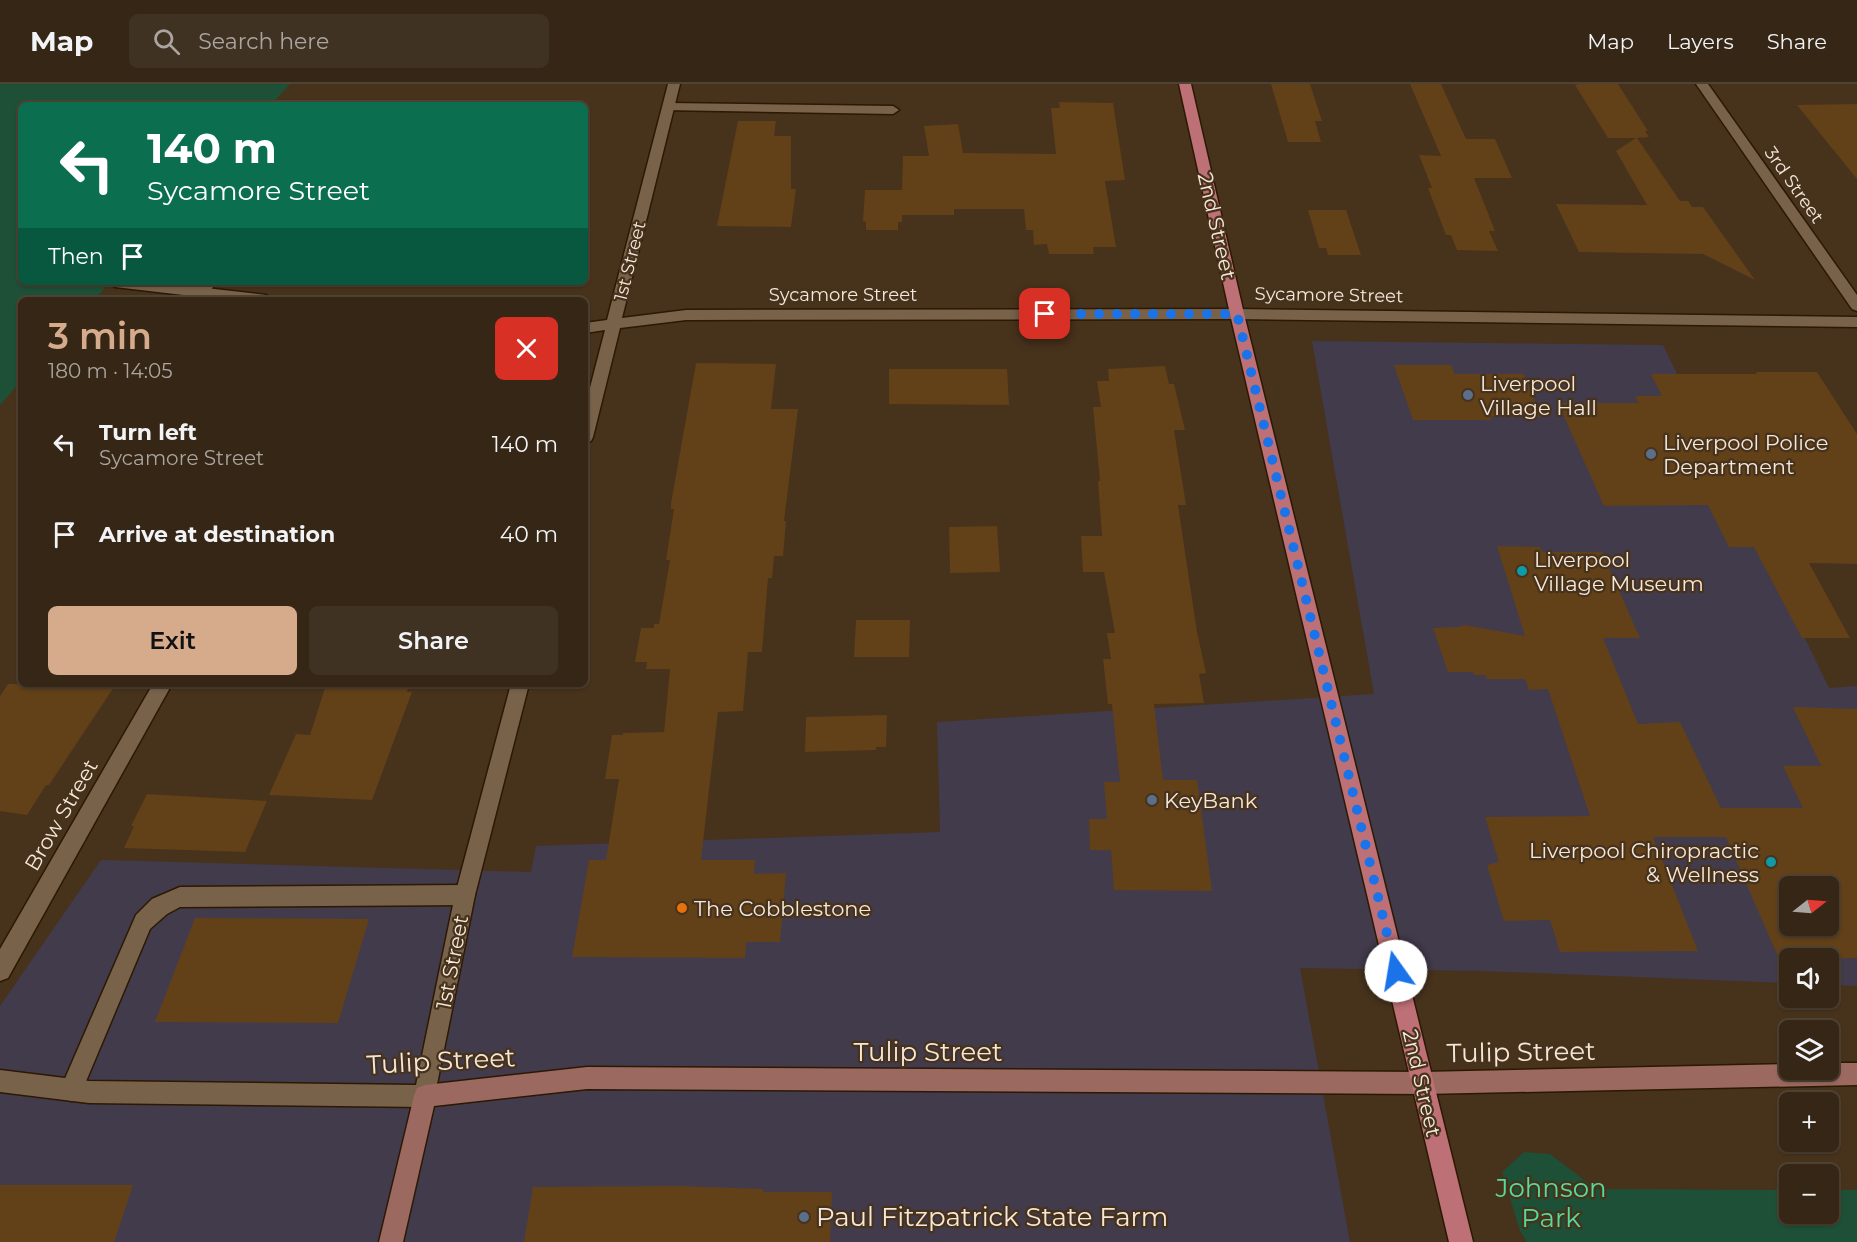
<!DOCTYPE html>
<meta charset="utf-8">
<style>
:root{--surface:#352615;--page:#403222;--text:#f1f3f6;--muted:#aaa5a0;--line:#4f4334;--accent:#d6ab8b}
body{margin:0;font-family:Montserrat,sans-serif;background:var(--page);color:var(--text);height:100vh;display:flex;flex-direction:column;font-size:22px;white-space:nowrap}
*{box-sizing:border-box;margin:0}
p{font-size:20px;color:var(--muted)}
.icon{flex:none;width:33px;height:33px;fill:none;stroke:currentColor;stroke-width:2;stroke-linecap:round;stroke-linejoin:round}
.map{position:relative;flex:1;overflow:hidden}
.drawer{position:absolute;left:18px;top:213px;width:570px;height:390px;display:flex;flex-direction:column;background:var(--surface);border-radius:9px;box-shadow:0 2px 4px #0004,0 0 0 2px var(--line)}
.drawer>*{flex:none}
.top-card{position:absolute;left:18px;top:18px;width:570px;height:183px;border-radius:9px;box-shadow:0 2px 4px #0004,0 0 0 2px var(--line);background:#0b6e4f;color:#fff;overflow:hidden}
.needle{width:39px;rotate:73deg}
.tools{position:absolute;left:1779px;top:792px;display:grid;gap:12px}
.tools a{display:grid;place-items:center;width:60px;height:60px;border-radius:9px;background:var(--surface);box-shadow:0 2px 4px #0004,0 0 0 2px var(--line);font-size:30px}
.pin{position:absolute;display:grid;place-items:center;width:51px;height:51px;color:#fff;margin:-26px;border-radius:12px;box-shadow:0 3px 9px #0006}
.me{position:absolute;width:66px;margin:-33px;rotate:347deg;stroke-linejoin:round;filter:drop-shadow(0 0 4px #0008)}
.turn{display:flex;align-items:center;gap:21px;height:126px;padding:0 30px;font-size:27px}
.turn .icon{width:78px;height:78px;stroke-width:2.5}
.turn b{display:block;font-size:42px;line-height:51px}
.then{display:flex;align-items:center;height:57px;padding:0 30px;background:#0003;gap:12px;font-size:22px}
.round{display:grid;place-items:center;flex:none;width:63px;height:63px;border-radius:9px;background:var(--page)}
.head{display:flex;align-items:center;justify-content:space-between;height:102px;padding:0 30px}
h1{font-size:36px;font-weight:600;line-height:45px;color:var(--accent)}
.cta{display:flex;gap:12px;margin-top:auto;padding:12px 30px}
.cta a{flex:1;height:69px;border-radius:9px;background:var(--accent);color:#111;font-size:24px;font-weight:600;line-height:69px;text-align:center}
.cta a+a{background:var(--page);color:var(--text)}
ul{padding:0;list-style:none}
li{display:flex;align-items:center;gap:18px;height:90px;padding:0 30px}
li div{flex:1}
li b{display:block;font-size:22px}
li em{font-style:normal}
header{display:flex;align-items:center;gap:36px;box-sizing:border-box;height:84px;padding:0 30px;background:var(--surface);border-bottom:2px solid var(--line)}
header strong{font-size:28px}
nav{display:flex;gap:33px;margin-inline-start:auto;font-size:21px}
.search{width:420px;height:54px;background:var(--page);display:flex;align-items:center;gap:15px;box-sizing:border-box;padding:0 21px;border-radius:9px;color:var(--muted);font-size:22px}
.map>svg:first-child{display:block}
</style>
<header>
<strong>Map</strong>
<div class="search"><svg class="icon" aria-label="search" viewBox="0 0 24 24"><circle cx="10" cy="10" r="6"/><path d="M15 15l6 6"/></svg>Search here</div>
<nav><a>Map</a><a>Layers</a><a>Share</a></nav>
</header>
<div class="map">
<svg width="1857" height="1158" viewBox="0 0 1857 1158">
<rect width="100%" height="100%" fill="#47321c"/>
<path fill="#423b4c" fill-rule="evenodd" d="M1312,257L1663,261L1829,604L1857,602V902L1829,901L1828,874H1790L1789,899L1483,887L1300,884L1350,1158H0V922L101,776L531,788L536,762L940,748L937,638L1374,610ZM1790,802H1828V842H1790Z"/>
<g fill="#1d5036">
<path d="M0,0H290L271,21H21V198H110L94,216H21V297L0,321Z"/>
<path d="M1524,1068L1550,1070L1596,1105L1789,1106L1790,1130H1828L1829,1106H1857V1158H1527L1520,1147L1502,1088Z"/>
</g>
<g fill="#624018" fill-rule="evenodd">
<path d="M1271,0H1310L1322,37H1315L1321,58H1288Z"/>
<path d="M1410,0H1441L1466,55H1495L1512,94H1474L1495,147H1489L1498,167L1457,166L1451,151H1446L1428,104H1432L1419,71L1441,72Z"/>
<path d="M1579,0H1618L1648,47H1645L1649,53L1637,54L1680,117H1688L1692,123H1703L1755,196L1703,170L1579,168L1556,120L1647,121L1616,67L1636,54H1608L1575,1Z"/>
<path d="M1059,18L1113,19L1125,96L1105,97L1116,163H1093L1094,170H1049L1047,160L1034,161L1033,146H1026L1024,125H954V131H902V138H898V146H866V138L863,137L865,106H902L903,72H929L924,42L958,40L963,69L1056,70L1051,24H1060Z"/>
<path d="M1857,20V95L1797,21Z"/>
<path d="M738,37H776L774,52H791V105H796L791,143L717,142Z"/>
<path d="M1308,126H1346L1361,171H1328L1326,164H1319Z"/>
<path d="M696,279L776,280L771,325H798L784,437H786L783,472H774L772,494H768L762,568H748L743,627L718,628L701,776H755L754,790L786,789L780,858H746L745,874L572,873L589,776H606L619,695H605L612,651H623V649L664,648L670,585H646L647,578H635L641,544H654V540H659L670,476H666L674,425H671V419Z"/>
<path d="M1394,281H1451L1455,290H1524L1541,333L1490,332L1492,336H1413Z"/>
<path d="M1165,282L1169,300H1174L1185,346H1174L1186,421H1178L1197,548L1206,589L1199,590L1204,619L1154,620L1163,696H1197L1212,807L1114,806L1111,766H1090L1089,735H1107L1104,698H1120L1112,620H1108L1103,575H1111L1107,549H1115L1104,488H1083L1081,452H1102L1098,397H1100L1093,323H1101L1097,297H1109L1108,285Z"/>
<path d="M889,285H1007L1009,321L889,320Z"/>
<path d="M1756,288H1817L1857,350V480L1809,479L1850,554H1802L1754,463H1729L1708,421L1604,422L1558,319H1639L1635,312H1662L1651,290H1757Z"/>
<path d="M997,442L1000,488L950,489L949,443Z"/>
<path d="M1497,462L1540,463L1542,468H1602L1640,554H1603L1638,640L1680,638L1721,724H1803L1783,682H1821L1793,623L1857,625V874L1779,875L1726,753H1653L1698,867L1560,868L1550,836L1504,837L1487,781L1499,778L1485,733L1590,732L1548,605L1529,606L1525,595H1487L1485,591H1474L1473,588H1448L1433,544L1460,543L1464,541L1525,552ZM1790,802H1828V842H1790Z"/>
<path d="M856,536H910L909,573H854Z"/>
<path d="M8,600H116L49,701H46L27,731L0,727V612Z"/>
<path d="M354,600H409L407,608H412L372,716L269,711L296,650L310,651L325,604H352Z"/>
<path d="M887,631L886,663H876V666L805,668L806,633Z"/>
<path d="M147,710L267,717L245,768L124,764L134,742H131Z"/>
<path d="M195,834L369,835L338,939L155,938Z"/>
<path d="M0,1101H133L114,1158H0Z"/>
<path d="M676,1102L764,1105L763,1108H832L830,1158H524L533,1103Z"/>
</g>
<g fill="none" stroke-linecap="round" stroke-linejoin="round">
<g stroke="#2c1903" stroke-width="3">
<g id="lane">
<path d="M668,19L893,22L899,26L893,30L664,26V20Z"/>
<path d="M202,198H217L206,212L201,214L194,209Z"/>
<path d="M465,801L472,804L475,811L472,818L465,821L180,823L167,830L150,845L79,1014L71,1017L63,1014L60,1006L136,831L152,815L180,803Z"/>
</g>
</g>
<g stroke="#2c1903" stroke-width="3">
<g id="street">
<path d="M668,0H680L622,234L686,226L1237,225L1857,233V243L1237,235L686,236L620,244L593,353L591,357L585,359V323L605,246L585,249V239L607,236Z"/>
<path d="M1696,0H1708L1857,211V227L1852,225Z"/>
<path d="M108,198H154L266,211L273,216H226L115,203Z"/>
<path d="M153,600H172L8,894L0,897V865Z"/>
<path d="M511,600H529L475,811L433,1020L425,1023L89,1019L0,1008V986L89,997L416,1001L455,811Z"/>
</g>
</g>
<g stroke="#2c1903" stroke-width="3">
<path id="secondary" d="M1828,979H1857V1001L1423,1010L587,1005L434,1022L403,1158H379L414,1012L417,1004L425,1001L587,983L1423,988L1790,980V986H1828Z"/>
</g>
<g stroke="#2c1903" stroke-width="3">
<path id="primary" d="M1179,0H1191L1244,230L1473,1158H1449L1230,230Z"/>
</g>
<use href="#lane" fill="#79624a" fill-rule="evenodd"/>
<use href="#street" fill="#79624a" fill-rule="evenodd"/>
<use href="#secondary" fill="#9b695f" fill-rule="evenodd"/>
<use href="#primary" fill="#bd7075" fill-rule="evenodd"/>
</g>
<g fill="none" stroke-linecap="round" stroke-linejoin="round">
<path stroke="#1a73e8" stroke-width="10" stroke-dasharray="0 18" d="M1045,230H1237L1396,887"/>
</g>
<g fill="#5c6f8a" stroke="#47321c" stroke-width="2">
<circle cx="1468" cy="311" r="6"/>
<circle cx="1651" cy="370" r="6"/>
<circle cx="1152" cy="716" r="6"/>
<circle cx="804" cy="1133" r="6"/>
</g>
<g fill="#0f9aa8" stroke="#47321c" stroke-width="2">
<circle cx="1522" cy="487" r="6"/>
<circle cx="1771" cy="778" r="6"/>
</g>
<circle fill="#e8710a" stroke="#47321c" stroke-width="2" cx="682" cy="824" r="6"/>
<g text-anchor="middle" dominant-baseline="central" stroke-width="4.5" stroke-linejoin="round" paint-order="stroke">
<g font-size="18" fill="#f5e7da" stroke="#47321c">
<text transform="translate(1794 101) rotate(55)">3rd Street</text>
<text transform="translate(630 177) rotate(-76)">1st Street</text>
<text x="843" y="211">Sycamore Street</text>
<text transform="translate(1329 211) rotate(1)">Sycamore Street</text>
</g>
<g font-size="21" fill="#f5e7da" stroke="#47321c">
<text transform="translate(1217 142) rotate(77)">2nd Street</text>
<text transform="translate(61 731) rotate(-60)">Brow Street</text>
<text transform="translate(452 878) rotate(-79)">1st Street</text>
<text transform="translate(1422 999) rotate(77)">2nd Street</text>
</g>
<g font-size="21" fill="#f5e7da" stroke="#47321c" text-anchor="start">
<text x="1480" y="299">Liverpool<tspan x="1480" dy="24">Village Hall</tspan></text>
<text x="1663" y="358">Liverpool Police<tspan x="1663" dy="24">Department</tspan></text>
<text x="1534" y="475">Liverpool<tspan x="1534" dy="24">Village Museum</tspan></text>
<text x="1164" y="716">KeyBank</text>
<text x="1759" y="766" text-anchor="end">Liverpool Chiropractic<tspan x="1759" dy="24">&amp; Wellness</tspan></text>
<text x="694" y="824">The Cobblestone</text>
</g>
<g font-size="26" fill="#f5e7da" stroke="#47321c">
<text x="928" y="968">Tulip Street</text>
<text transform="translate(1521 968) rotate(-1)">Tulip Street</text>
<text transform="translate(441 977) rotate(-3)">Tulip Street</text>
</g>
<g font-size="26" fill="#56db99" stroke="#47321c">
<text x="1551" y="1104">Johnson<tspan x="1551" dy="30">Park</tspan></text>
</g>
<g font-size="26" fill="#f5e7da" stroke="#47321c" text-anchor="start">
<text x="816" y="1133">Paul Fitzpatrick State Farm</text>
</g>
</g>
</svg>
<div class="tools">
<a><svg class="needle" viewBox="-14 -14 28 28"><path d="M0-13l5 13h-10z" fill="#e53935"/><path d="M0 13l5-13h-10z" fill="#aaa5a0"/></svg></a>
<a><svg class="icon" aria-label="sound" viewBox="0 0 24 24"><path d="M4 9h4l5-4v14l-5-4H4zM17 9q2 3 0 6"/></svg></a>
<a><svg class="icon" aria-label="layers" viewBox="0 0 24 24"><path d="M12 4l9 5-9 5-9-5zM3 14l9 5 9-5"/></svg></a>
<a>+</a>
<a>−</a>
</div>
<div class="pin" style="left:1045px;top:230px;background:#d93025"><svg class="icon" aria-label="arrive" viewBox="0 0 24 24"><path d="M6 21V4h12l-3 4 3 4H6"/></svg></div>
<svg class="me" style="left:1396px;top:887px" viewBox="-20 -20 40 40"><circle r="19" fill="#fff"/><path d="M0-13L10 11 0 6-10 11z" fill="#1a73e8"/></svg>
<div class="top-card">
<div class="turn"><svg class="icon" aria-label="left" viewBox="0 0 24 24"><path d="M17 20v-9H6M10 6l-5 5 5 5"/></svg><div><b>140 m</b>Sycamore Street</div></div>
<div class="then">Then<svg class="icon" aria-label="arrive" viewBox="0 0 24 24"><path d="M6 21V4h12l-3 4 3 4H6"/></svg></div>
</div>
<section class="drawer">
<div class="head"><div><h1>3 min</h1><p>180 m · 14:05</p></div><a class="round" style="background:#d93025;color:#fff"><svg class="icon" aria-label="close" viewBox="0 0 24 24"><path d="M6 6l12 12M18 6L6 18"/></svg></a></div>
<ul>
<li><svg class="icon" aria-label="left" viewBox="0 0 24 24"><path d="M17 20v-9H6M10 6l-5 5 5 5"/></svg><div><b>Turn left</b><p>Sycamore Street</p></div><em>140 m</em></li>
<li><svg class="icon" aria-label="arrive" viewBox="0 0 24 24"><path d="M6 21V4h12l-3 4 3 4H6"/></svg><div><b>Arrive at destination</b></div><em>40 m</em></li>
</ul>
<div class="cta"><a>Exit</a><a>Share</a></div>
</section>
</div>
